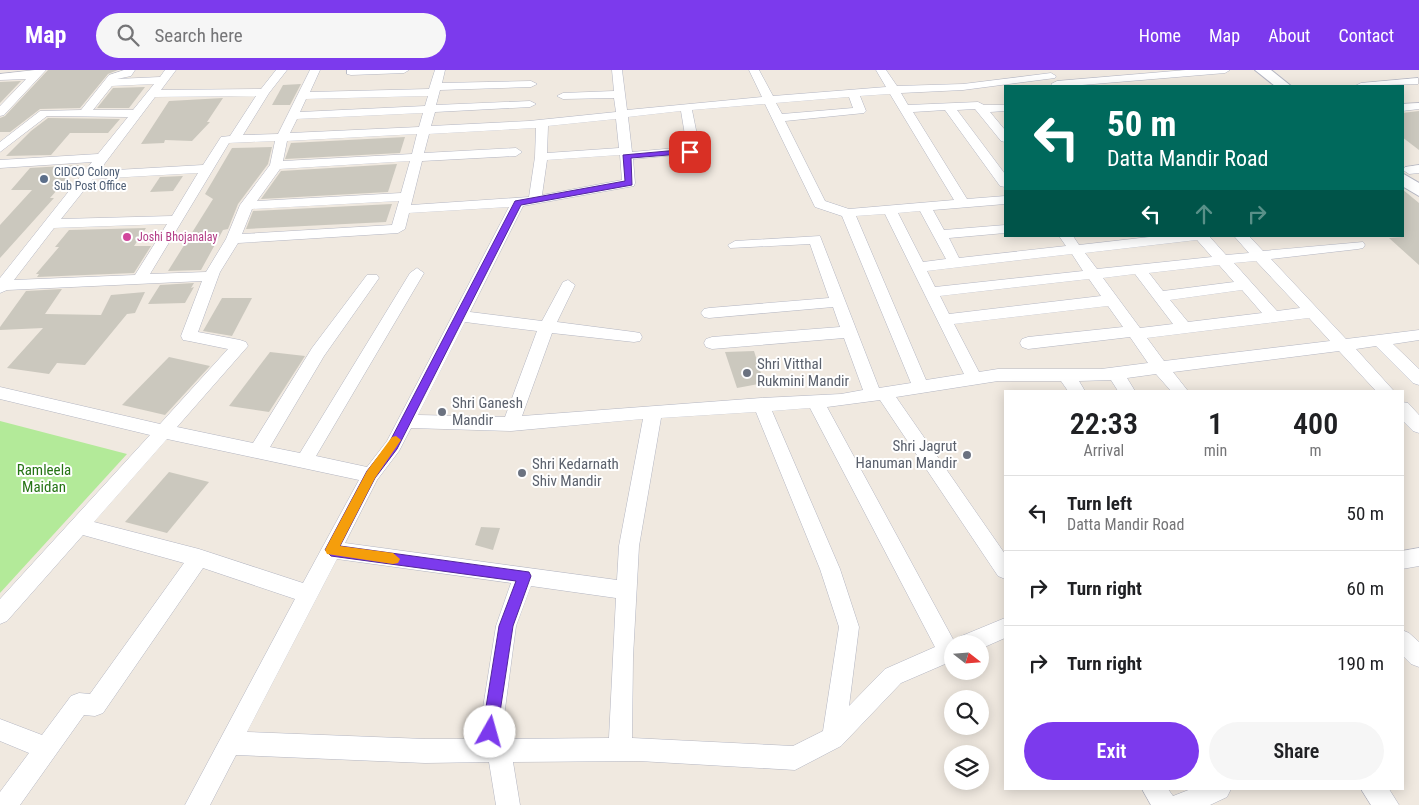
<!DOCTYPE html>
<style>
:root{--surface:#fff;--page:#f6f6f6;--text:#202124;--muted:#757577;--line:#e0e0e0;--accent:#7c3aed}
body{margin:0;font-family:"Roboto Condensed",sans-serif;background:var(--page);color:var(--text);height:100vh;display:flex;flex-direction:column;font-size:19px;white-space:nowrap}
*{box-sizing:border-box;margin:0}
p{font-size:16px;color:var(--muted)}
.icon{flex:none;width:28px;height:28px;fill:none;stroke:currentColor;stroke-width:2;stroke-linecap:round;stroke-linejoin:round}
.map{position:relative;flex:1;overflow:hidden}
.panel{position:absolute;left:1004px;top:320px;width:400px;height:400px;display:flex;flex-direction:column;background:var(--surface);border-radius:0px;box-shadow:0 2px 12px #0003}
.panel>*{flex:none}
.hud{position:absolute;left:1004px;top:15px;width:400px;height:152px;border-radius:0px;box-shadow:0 2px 12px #0003;background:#00695c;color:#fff;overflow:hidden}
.needle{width:32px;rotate:107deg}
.controls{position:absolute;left:944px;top:565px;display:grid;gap:10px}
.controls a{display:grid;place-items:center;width:45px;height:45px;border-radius:50%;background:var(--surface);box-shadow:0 2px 12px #0003;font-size:25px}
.pin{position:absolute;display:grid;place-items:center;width:42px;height:42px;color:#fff;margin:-21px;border-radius:10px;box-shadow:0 2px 8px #0006}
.me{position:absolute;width:55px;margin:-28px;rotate:7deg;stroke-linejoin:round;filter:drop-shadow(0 0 4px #0008)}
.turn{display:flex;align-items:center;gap:18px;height:105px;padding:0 20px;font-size:22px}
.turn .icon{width:65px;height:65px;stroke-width:2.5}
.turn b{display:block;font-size:35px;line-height:42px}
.lanes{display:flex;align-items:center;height:48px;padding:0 20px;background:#0003;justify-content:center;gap:25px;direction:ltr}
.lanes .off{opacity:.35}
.eta{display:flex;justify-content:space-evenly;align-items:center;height:85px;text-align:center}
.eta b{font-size:30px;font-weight:600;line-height:35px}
.primary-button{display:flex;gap:10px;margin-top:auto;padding:10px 20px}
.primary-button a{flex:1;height:58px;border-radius:30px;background:var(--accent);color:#fff;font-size:20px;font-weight:600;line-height:58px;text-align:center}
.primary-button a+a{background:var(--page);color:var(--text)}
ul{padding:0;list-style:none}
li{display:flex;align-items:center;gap:15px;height:75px;padding:0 20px;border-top:1px solid var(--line)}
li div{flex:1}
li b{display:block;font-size:19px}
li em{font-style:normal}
header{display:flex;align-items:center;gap:30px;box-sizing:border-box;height:70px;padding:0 25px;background:var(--accent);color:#fff}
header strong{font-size:24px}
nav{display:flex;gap:28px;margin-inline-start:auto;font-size:18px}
.search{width:350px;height:45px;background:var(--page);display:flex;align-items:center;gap:12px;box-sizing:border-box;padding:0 18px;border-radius:28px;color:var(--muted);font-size:19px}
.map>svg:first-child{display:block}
</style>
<header>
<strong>Map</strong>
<div class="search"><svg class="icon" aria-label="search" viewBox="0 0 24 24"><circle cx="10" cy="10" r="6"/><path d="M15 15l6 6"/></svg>Search here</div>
<nav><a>Home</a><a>Map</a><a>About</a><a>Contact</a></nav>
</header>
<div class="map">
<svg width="1419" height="735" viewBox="0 0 1419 735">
<rect width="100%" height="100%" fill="#f0e9e0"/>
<path fill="#b3ea99" d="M0,351L127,384L0,523Z"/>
<g fill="#cbc8be">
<path d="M48,0H118L108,4L80,38L40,39L10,62H0V48L5,46Z"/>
<path d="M21,11L0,33V12Z"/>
<path d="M301,14L290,35H272L283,15Z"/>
<path d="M145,17L129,38H97L113,18Z"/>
<path d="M223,28L207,52H210L192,71L165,70L164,73L141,74L169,31Z"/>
<path d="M1419,41V80L1402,67V43Z"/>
<path d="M48,48L120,49L108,63H70L51,85L6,86L31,61Z"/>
<path d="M405,67L400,83L285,89L291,73Z"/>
<path d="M272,77L268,94L238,134L228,159L223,160L201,200L168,201L213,129L205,124L232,78Z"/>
<path d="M397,94L388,122L261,129L281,101Z"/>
<path d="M79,95L50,128H54L0,188V155L32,120H11L30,98Z"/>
<path d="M183,106L173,121L150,122L160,107Z"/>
<path d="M1402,119L1419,133V195L1389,168L1402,167Z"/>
<path d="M392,134L386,152L246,159L253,141Z"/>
<path d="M146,158L134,176H151L134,203L37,207L39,204H36L59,177H55L69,160Z"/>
<path d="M194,213L191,218L194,217L185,233L148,234L160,215Z"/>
<path d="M62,219L45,244L101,245L111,225L145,222L135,243L127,244L85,295L57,293L49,304L7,298L43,258L0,260V257L26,221Z"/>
<path d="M222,228H252L232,266L203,261Z"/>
<path d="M754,281L764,313L737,318L725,282Z"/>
<path d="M270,282L305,286L269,342L229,336Z"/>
<path d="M169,287L210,296L165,345L122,335Z"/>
<path d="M169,402L209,412L167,463L125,452Z"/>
<path d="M481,457L500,458L493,480L475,475Z"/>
</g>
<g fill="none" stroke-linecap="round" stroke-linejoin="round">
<g stroke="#b4b6c2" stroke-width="1">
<g id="minor">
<path d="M35,0H46L4,45L0,46V36L26,9L0,10V4Z"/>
<path d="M124,0H135L131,6L117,9L160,7L165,0H176L161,20L261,19L276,0H287L269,23L243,65L278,64L310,0H320L310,22L429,19L435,0H445L442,13L531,11L537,14L531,17L440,20L436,35L530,31L536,34L530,37L435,42L431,56L529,51L616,42L614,28L563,29L557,26L563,23L614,21L612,0H622L627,40L762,27L749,0H759L773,26L886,17L876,0H886L897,16L963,14L1051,3L1056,6L1055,8L963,20L901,23L908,35L978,32L984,35H1005V41L990,42L1005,60V72L1001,71L975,39L957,40L1005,104V117L1000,116L945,40L913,42L967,129L1005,126V134L933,140L944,160L1005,155V163L949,168L959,188L1066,176L1059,166H1073L1079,175L1158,166H1209L1226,185L1249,183L1234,166H1249L1263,181L1363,172L1365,175L1363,178L1358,179L1271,189L1346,269L1419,260V270L1393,274L1419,299V315L1413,313L1376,276L1356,279L1394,321H1376L1339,281L1173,302L1188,321H1171L1156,304L1127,308L1135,321H1118L1111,310L1079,311L1085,321H1068L1061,311H998L896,327L1005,484V509L998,506L880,330L827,337L954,571L957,572L959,567L1005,548V568L980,579V574H952V591L901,613L841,676L795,700L639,691L513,692L520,735H496L489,692L425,693L236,685L210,735H185L295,529L203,498L103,643L95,646L84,645L20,735H0V722L29,683L0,671V649L42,665L71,626L79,623L90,624L184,493L83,465L7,551L0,554V529L150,365L0,329V317L160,354L228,279L189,271L183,270L181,266L202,211L7,220L0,223V208L92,92L0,98V90L98,84L128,47L47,46L0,82V72L40,41L81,40L109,5ZM154,14L133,40H93L112,16ZM890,24L954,130L849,139L825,131L785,51L864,43L866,41L860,26ZM256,26L230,66L221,67L203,95L99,101L155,27ZM428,26L425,36L300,42L306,29ZM849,27L853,38L782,44L776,33ZM765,34L815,137L842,146L911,313L879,318L820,166L735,171L728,175L730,178L810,174L829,228L709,238L704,239L701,243L704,247L709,248L833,237L840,257L712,267L706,269L704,273L706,277L712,279L844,268L863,320L841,324L761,328L522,346L552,263L634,272L640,271L642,267L640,263L634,262L557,252L575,215L568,210L563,212L542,251L470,242L523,136L634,116L635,113L633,89L698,83L700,80L692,40ZM681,41L687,77L632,82L628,47ZM423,43L419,57L290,63L297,49ZM616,49L619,78L547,83L548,56ZM536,58L535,87L529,127L411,135L422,91L516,86L522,82L516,78L424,83L429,64ZM417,64L412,84L283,91L287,71ZM275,71L270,95L240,135L226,169L206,202L150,204L229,73ZM620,85L622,110L542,125L547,90ZM410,91L401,123L257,131L280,99ZM198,103L172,146L61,149L93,109ZM399,131L392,155L242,164L252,139ZM509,137L387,371L367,397L316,386L424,203L417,198L410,203L300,383L270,377L324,286L379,208L377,205H367L312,278L253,373L177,357L248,276L246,272L240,270L198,262L220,202L238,173L398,163L405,159L409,143ZM920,141L946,189L923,192L898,143ZM885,144L964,304L926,310L856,146ZM167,154L135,205L14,210L54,158ZM1197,170L1212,187L1097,199L1085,183ZM1072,184L1083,201L935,217L927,201ZM1256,191L1300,238L1277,241L1234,193ZM1219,195L1234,212L1163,221L1149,203ZM1135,204L1173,254L1140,258L1103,208ZM1089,209L1101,226L949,244L940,226ZM1242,220L1262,243L1188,252L1170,230ZM1108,236L1123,257L1028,267L1022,269L1020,273L1022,277L1028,279L1130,267L1148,293L1101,299H998L979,302L954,254ZM1309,248L1330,271L1164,291L1147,268ZM465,252L537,261L505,347L418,345ZM810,338L935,577L885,599L849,636L859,557L840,499L772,341ZM756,342L820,499L839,557L823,661L793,676L632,668L633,587L639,476L661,348ZM643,349L619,476L617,510L345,473L377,410L399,381L411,358L511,361ZM167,369L359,410L303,513L199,479L94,452ZM337,489L511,513L496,556L478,669H425L247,662ZM531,516L616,528L609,668L501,669L516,556Z"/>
<path d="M347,0H409L404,3L351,5L347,4Z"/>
<path d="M1186,0H1230L1225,3L1070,16H1053L1051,14L1057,11Z"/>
<path d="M1418,8V14L1355,16L1361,13Z"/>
<path d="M1419,33V39L1402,41V34Z"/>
<path d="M1419,95V103L1409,104L1403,100L1405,97Z"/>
<path d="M1402,332L1408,333L1419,345V363L1413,361L1402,350Z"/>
<path d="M1419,478V496L1402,499V481Z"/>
<path d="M1402,560L1409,563L1419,572V597L1411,594L1402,585Z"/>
<path d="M1142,719H1168L1173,726L1191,719H1231L1227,727L1210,735H1151Z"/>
<path d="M1361,719H1389L1399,735H1371Z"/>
</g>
</g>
<g stroke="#b4b6c2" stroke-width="2">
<g id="tertiary">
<path d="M1255,0H1271L1291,16H1275Z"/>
<path d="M1402,103L1419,113V126L1402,116Z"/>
</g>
</g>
<use href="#minor" fill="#fff" fill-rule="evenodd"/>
<use href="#tertiary" fill="#fff" fill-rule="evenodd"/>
</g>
<path fill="#7c3aed" stroke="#51269a" d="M690,79L693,80V83L631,88L632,115L521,135L397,379L375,408L340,476L529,502L531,506L513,556L497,662L495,668L490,670L485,668L482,662L499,556L516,511L331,486L325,480L367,401L389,373L515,131L625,111L623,85Z"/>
<path fill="#f59e0b" d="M396,366L401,370L375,408L340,476L393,483L400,489L398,493L393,494L327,484L325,480L327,476L367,401L392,367Z"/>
<circle fill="#5c6f8a" stroke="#fff" stroke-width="2" cx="44" cy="109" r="5"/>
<circle fill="#d1479c" stroke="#fff" stroke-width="2" cx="127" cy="167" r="5"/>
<g fill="#6b7280" stroke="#fff" stroke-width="2">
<circle cx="747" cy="303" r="5"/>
<circle cx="442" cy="342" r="5"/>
<circle cx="967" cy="385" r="5"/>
<circle cx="522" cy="403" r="5"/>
</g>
<g text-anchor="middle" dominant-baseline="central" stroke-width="4" stroke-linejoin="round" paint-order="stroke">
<g font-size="12" fill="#4e5e75" stroke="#fff" text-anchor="start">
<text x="54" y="102">CIDCO Colony<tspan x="54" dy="14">Sub Post Office</tspan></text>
</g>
<g font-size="12" fill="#b23c85" stroke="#fff" text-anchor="start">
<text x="137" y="167">Joshi Bhojanalay</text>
</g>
<g font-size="15" fill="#5b616d" stroke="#fff" text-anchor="start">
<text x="757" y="294">Shri Vitthal<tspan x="757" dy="17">Rukmini Mandir</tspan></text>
<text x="452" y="333">Shri Ganesh<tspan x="452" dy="17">Mandir</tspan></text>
<text x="957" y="376" text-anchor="end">Shri Jagrut<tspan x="957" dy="17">Hanuman Mandir</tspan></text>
<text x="532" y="394">Shri Kedarnath<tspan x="532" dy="17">Shiv Mandir</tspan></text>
</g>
<g font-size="15" fill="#267415" stroke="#fff">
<text x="44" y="400">Ramleela<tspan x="44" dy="17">Maidan</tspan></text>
</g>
</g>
</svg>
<div class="controls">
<a><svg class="needle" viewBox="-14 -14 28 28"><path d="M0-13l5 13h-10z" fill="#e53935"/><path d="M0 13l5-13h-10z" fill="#757577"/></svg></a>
<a><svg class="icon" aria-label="search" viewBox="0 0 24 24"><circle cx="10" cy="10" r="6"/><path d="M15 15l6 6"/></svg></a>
<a><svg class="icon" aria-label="layers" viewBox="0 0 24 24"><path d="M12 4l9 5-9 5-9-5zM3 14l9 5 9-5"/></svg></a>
</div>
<div class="pin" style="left:690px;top:82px;background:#d93025"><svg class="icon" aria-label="arrive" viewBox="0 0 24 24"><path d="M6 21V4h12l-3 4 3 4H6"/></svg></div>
<svg class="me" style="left:490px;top:662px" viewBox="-20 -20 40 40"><circle r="19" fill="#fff"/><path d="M0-13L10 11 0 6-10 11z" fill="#7c3aed"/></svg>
<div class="hud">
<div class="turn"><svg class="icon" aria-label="left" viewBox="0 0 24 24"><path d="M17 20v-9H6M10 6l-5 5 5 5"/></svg><div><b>50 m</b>Datta Mandir Road</div></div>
<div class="lanes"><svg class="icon" aria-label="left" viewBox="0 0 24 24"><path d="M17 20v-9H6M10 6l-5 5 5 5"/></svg><svg class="icon off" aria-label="ahead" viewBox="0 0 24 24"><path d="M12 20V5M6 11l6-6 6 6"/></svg><svg class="icon off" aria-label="right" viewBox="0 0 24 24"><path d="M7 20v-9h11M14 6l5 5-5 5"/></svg></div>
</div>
<section class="panel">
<div class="eta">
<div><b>22:33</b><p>Arrival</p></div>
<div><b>1</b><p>min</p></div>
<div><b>400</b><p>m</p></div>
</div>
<ul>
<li><svg class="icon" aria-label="left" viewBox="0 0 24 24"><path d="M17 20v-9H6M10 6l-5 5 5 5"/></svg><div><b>Turn left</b><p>Datta Mandir Road</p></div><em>50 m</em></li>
<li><svg class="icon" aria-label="right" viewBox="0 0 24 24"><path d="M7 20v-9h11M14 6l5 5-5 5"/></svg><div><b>Turn right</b></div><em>60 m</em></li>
<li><svg class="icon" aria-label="right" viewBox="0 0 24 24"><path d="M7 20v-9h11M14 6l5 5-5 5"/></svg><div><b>Turn right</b></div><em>190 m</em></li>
</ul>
<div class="primary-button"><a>Exit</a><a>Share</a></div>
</section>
</div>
